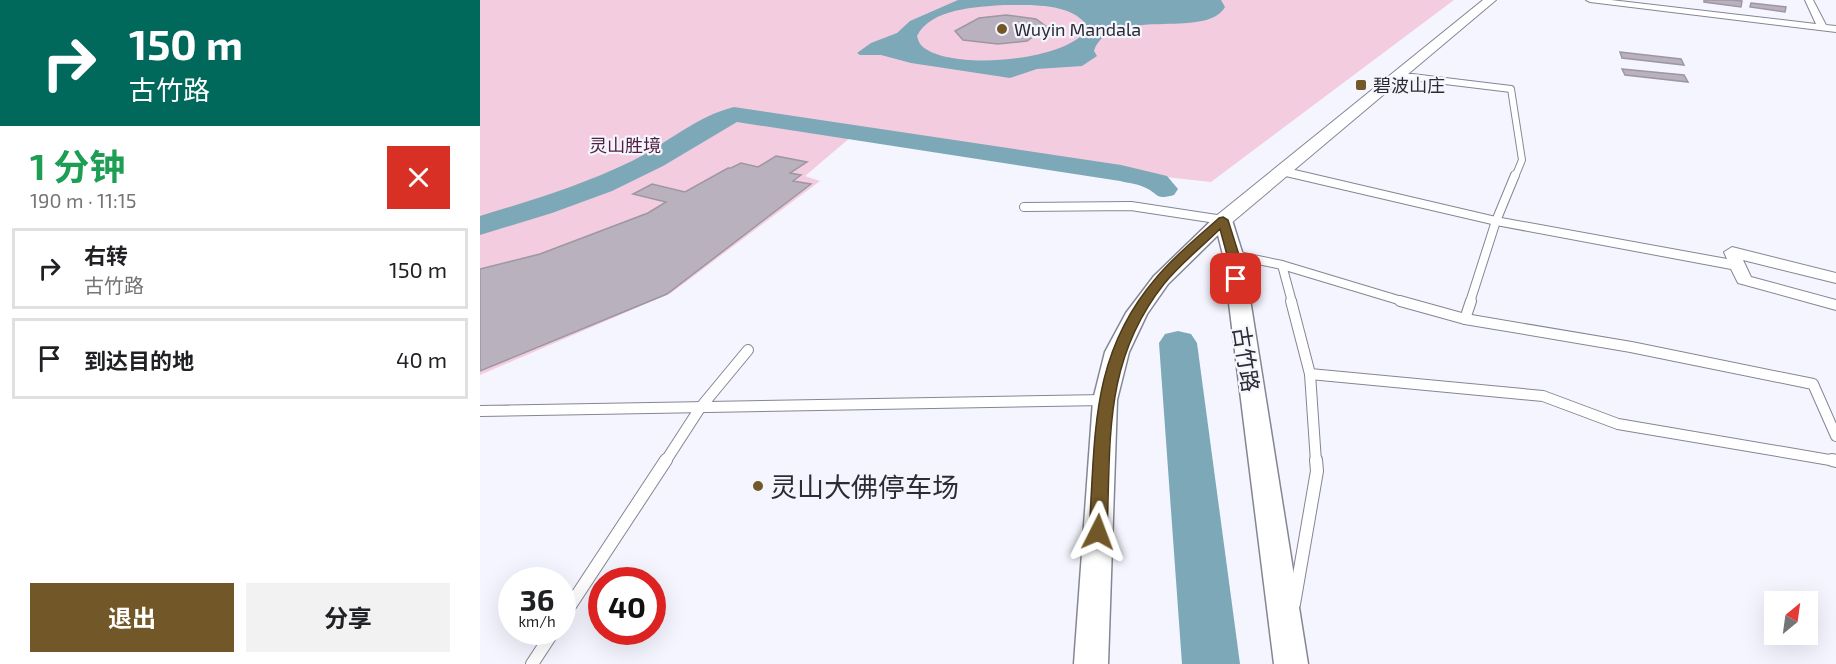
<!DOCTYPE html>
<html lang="zh">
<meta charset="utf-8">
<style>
:root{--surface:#fff;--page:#f2f2f2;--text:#202124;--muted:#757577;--line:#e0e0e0;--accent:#725829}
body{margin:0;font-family:"Exo 2","Noto Sans SC",sans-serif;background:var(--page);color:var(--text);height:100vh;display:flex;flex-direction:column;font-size:22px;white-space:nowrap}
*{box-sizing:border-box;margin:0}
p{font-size:20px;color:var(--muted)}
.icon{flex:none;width:33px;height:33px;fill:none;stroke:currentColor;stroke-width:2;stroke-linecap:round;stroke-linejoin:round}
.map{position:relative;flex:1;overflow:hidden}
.sheet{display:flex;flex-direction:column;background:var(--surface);width:480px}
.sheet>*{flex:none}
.banner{background:#00695c;color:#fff;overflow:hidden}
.needle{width:39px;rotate:29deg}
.buttons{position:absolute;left:1284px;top:591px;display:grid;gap:12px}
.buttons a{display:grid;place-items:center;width:54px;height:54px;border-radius:0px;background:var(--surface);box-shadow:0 6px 24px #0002;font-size:30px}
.speed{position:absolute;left:18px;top:567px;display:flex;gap:12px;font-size:30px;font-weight:700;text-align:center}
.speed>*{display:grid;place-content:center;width:78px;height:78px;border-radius:50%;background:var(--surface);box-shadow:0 6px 24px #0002;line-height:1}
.speed small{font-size:15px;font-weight:400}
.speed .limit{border:9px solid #d22;background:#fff;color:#111}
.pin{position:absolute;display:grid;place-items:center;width:51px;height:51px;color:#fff;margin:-26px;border-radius:12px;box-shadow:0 3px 9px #0006}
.me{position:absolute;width:66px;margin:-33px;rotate:3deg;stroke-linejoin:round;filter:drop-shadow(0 0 4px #0008)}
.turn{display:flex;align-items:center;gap:21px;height:126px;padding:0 30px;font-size:27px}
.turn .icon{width:78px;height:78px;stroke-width:2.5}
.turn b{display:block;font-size:42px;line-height:51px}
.round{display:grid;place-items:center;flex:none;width:63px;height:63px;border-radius:0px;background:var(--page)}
.summary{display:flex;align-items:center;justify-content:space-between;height:102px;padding:0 30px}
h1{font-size:36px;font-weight:700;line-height:45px;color:#1e9e55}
.action{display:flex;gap:12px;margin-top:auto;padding:12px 30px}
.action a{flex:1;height:69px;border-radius:0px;background:var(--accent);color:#fff;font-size:24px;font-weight:700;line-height:69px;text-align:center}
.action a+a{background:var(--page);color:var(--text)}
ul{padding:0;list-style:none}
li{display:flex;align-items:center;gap:18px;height:81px;margin:0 12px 9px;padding:0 18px;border:3px solid var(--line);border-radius:0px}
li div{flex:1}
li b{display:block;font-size:22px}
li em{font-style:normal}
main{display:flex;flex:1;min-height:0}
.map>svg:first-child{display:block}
</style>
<main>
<section class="sheet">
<div class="banner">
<div class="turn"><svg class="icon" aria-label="right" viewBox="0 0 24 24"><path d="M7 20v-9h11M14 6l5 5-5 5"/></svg><div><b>150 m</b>古竹路</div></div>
</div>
<div class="summary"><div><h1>1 分钟</h1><p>190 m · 11:15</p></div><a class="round" style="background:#d93025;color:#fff"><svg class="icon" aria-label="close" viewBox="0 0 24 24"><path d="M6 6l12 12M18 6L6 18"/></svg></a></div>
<ul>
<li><svg class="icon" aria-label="right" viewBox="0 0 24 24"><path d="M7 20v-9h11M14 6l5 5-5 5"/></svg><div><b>右转</b><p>古竹路</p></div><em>150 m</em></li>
<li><svg class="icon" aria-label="arrive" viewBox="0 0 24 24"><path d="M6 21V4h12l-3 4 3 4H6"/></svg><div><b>到达目的地</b></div><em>40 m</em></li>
</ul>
<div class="action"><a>退出</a><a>分享</a></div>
</section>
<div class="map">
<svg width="1356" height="664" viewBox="0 0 1356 664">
<rect width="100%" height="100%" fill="#f4f5fe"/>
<path fill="#f3ccdf" d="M0,0H974L731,182L667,175L378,131L325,176L340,181L191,293L0,375Z"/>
<path fill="#7da8b8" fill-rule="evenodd" d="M478,0H741L745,7C726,41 630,4 614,51L617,56L602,66L557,69L530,78L431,63L401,55H380L377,53L391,43L417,33L430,21ZM524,5C549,5 595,2 608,28C589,62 466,72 441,45C439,43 438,39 437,36C451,8 497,7 524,5Z"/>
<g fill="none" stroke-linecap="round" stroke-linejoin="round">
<g fill="#7da8b8" fill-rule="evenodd">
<path d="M254,107L641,165L687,176L698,189L694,195C675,200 680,195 666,188C659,184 648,183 640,181L257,122L183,166L132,191L72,213L0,235V216C52,200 103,185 152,161C186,144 217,116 254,107Z"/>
<path d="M698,331L711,334L717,343L760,664H702L679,343L685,334Z"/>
</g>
</g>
<g fill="#bab1be" stroke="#9e96a2" stroke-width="1.5">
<path d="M1224,0H1252L1262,1L1261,7L1224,2Z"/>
<path d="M1271,3L1306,7L1305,12L1270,7Z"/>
<path d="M526,15L556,19L567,27L547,41L518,44L483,40L475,31L499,18Z"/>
<path d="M1140,52L1201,59L1204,65L1142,58Z"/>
<path d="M1142,69L1204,75L1208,82L1145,75Z"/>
<path d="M296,156L327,162L310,173L321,175L313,181L331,184L187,294L0,371V269L60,254L168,213L186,202L153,194L172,184L205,192L248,168H251L261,163L278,167Z"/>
</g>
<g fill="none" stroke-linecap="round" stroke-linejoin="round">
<g stroke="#858693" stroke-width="6">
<path id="service-far4" d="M917,75L944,78"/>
</g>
<g stroke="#858693" stroke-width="8">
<path id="service-far3" d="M932,77L1031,89L1042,160L1035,177"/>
</g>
<g stroke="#858693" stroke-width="10">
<g id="service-far2">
<path d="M544,207L651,206L743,220"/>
<path d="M754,255L802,265L812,302"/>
<path d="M802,265L925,302"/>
<path d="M990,302L1016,221L1035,175"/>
</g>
</g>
<g stroke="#858693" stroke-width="12">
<g id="service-far1">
<path d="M811,301L830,374L836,462"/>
<path d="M920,301L985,319L1151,347L1333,384L1356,436"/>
<path d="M985,319L991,301"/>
<path d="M830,374L1063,396L1138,424L1356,461"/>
<path d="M0,411L624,400"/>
<path d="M185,462L220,408L268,350"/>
</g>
</g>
<g stroke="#858693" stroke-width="14">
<g id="service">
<path d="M1352,460L1356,461"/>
<path d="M814,604L837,471L836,460"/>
<path d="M82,618L186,460"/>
<path d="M52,664L73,632"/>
</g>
</g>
<g stroke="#858693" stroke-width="2">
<g id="minor">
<path d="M1106,0H1131L1336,24L1325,0H1333L1346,25L1356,26V32L1110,2Z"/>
<path d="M802,167L1016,217L1247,259L1244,252L1252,247L1356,273V283L1263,260L1271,277L1356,300V310L1258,283L1251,269L1016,225L797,174L795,171Z"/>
</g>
</g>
<g stroke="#858693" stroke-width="3">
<path id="tertiary" d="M743,214L750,216L752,220L763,255L828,664H794L743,255L738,235L688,284L667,314L649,352L637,400L628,664H594L613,400L625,352L646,313L674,276L736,216Z"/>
</g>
<g stroke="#858693" stroke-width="2">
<path id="secondary" d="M1003,0H1016L750,224L743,226L736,224L733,220L736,216Z"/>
</g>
<use href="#service-far4" stroke="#fff" stroke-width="4.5"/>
<use href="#service-far3" stroke="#fff" stroke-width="6"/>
<use href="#service-far2" stroke="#fff" stroke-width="8"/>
<use href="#service-far1" stroke="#fff" stroke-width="10"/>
<use href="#service" stroke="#fff" stroke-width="12"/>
<use href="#minor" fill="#fff" fill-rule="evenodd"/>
<use href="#tertiary" fill="#fff" fill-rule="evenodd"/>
<use href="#secondary" fill="#fff" fill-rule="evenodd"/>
</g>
<path fill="#725829" stroke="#4a391b" stroke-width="1.5" d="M743,217L748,220L759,255L762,279L756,282L750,279L747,255L740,229C722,247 700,264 684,284C623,361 631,439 627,532L625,537L618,540L612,537L609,532C616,436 609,356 676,278C694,256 718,237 739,218Z"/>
<g fill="#725829" stroke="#f4f5fe" stroke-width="2">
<circle cx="522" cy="29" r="6"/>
<rect x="875" y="79" width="12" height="12" rx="3"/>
<circle cx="278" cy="486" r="6"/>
</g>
<g text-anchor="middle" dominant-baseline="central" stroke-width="4.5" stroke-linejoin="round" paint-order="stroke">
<g font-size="18" fill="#2c2c32" stroke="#f4f5fe" text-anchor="start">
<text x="534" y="29">Wuyin Mandala</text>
<text x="893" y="85">碧波山庄</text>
</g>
<g font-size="18" fill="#4f1f3b" stroke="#f4f5fe">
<text x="145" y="145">灵山胜境</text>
</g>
<g font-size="22" fill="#2c2c32" stroke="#f4f5fe">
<text transform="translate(767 359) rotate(81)">古竹路</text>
</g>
<g font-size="27" fill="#2c2c32" stroke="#f4f5fe" text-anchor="start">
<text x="290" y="486">灵山大佛停车场</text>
</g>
</g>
</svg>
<div class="buttons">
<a><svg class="needle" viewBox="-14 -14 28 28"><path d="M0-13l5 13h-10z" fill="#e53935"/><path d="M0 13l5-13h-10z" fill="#757577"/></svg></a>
</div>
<div class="speed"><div>36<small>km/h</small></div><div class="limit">40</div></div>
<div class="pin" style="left:756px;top:279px;background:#d93025"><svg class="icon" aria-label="arrive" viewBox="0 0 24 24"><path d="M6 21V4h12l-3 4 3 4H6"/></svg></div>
<svg class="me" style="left:618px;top:532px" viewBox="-20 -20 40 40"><path d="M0-17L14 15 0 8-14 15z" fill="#725829" stroke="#fff" stroke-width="4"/></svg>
</div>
</main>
